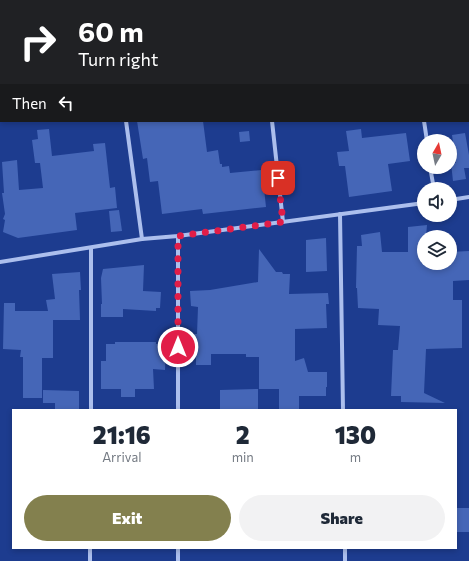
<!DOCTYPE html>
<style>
:root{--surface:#fff;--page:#f2f2f3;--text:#1f2937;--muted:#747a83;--accent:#83804e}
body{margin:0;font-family:Commissioner,sans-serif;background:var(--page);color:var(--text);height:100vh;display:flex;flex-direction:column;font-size:15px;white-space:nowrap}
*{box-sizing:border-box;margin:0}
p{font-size:13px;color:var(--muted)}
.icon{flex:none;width:22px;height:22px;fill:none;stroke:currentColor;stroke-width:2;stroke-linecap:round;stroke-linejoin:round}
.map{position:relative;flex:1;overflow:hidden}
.details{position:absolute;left:12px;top:409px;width:445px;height:140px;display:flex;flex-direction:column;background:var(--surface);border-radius:0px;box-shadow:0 2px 6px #0003}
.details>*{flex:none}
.guide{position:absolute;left:0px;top:0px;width:469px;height:122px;box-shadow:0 2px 6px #0003;background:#202124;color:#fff;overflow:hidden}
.needle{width:26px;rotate:9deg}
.controls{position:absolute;left:417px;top:134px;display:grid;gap:8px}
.controls a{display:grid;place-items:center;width:40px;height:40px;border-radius:50%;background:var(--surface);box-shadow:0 2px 6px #0003;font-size:20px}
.pin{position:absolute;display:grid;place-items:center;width:34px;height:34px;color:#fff;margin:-17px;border-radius:8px;box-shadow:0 2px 6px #0006}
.me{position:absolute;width:44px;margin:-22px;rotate:0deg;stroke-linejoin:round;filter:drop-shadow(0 0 3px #0008)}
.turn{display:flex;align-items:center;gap:14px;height:84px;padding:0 12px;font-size:18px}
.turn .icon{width:52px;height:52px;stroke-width:2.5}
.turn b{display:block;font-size:28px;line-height:34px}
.then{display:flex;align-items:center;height:38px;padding:0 12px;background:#0003;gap:8px;font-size:15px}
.eta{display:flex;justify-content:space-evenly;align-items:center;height:68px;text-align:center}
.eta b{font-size:24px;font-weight:800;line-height:28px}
.primary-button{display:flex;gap:8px;margin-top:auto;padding:8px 12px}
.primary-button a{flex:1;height:46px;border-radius:24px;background:var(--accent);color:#fff;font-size:16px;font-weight:800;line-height:46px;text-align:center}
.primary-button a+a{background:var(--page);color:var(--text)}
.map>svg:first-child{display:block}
</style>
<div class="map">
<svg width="469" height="561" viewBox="0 0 469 561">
<rect width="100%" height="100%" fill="#1d3c8f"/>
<g fill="#4566b7">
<path d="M137,121H203L207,152L218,150L220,164H222V167L229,166L230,173L262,170L266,207L203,214L202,209L162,214L158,181L150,182L147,158L143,159Z"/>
<path d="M49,129L52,156L94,151L93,144L105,143L110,188L115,187L117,208L75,213L77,230L18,238L3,232L5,220L3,219L5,214L2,193H4L2,162L17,160L19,190L43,188L40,163H35L32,140L38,139L37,130Z"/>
<path d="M361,129L362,138L406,133L410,161L388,164L392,191L349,197L345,166H339L337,152L349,151L346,131Z"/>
<path d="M249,131L250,141L240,142L239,132Z"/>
<path d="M465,133L469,155V168H464L466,179L453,181L451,163H456L452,135Z"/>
<path d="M119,210L122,231L111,232L109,211Z"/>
<path d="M427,225L426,237H424V241H422L421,263H450V252L469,251V280L453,281V300H462V348L426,349L424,393L445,403L401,402V396H391L393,350H398L400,326L378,325L379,309L358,308L357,288H356L357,246H362L361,235L380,232L382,252H408V227Z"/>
<path d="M326,238L327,271L306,272V240Z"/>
<path d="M259,249L276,272H282L283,274H290L289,294L328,293L329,304H326L327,328L295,329V361L304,358L308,372H327V387H326V396H299V410H279V389H259V357H246V354H211V365H196V349L194,348V334H197L198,307L191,306L190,291L210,290L258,282Z"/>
<path d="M144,265L143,291L161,292L160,308H156V311L123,309V317H101V304H102L101,278L103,269Z"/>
<path d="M80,272L81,290H79L80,320H53V358H42V398H23V357H20L21,350L3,349L4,303H15V311H48L46,300L55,299L52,274Z"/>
<path d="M115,342H156V344H166L165,370L153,369L154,389H135V397H121V389H101V361H106V344H115Z"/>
<path d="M258,389V410H220V390Z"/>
<path d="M43,390L79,391V410H55V403H43Z"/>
<rect x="456" y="508" width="13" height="24"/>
</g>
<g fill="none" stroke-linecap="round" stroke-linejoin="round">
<g stroke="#acbfed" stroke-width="4">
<path d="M110,0L111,1"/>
<path d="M258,0V1"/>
<path d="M405,0V1"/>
<path d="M126,121L142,239"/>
<path d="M272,121L283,222"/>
<path d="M424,121L427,141"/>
<path d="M430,167L434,189"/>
<path d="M450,200L469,197"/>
<path d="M340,214L343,410"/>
<path d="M178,236V410"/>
<path d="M0,262L142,239L178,236L424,203"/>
<path d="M91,410V248"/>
<path d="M178,548V561"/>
<path d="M345,548V561"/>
<path d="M90,561V548"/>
</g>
</g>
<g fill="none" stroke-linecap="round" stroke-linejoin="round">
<path stroke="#e11d48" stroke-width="7" stroke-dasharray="0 12.6" d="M178,347V236L283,222L278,178"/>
</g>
</svg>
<div class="controls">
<a><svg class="needle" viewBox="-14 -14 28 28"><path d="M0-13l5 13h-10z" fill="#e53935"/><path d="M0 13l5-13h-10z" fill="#747a83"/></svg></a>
<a><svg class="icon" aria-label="sound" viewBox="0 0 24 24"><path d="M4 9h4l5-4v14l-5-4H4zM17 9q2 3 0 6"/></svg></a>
<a><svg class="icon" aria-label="layers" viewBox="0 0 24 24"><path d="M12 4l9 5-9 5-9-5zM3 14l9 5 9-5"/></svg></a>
</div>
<div class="pin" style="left:278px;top:178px;background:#d93025"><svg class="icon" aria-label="arrive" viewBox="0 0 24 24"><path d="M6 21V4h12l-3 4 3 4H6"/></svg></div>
<svg class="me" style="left:178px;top:347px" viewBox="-20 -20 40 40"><circle r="17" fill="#e11d48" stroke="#fff" stroke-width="3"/><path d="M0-11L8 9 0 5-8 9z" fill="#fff"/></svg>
<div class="guide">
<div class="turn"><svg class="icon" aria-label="right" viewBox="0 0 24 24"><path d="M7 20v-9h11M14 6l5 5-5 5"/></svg><div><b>60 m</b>Turn right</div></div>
<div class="then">Then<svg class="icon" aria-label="left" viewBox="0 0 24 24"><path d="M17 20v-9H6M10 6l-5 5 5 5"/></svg></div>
</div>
<section class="details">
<div class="eta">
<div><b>21:16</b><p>Arrival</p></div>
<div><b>2</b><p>min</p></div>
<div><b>130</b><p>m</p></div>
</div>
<div class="primary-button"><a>Exit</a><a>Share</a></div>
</section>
</div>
